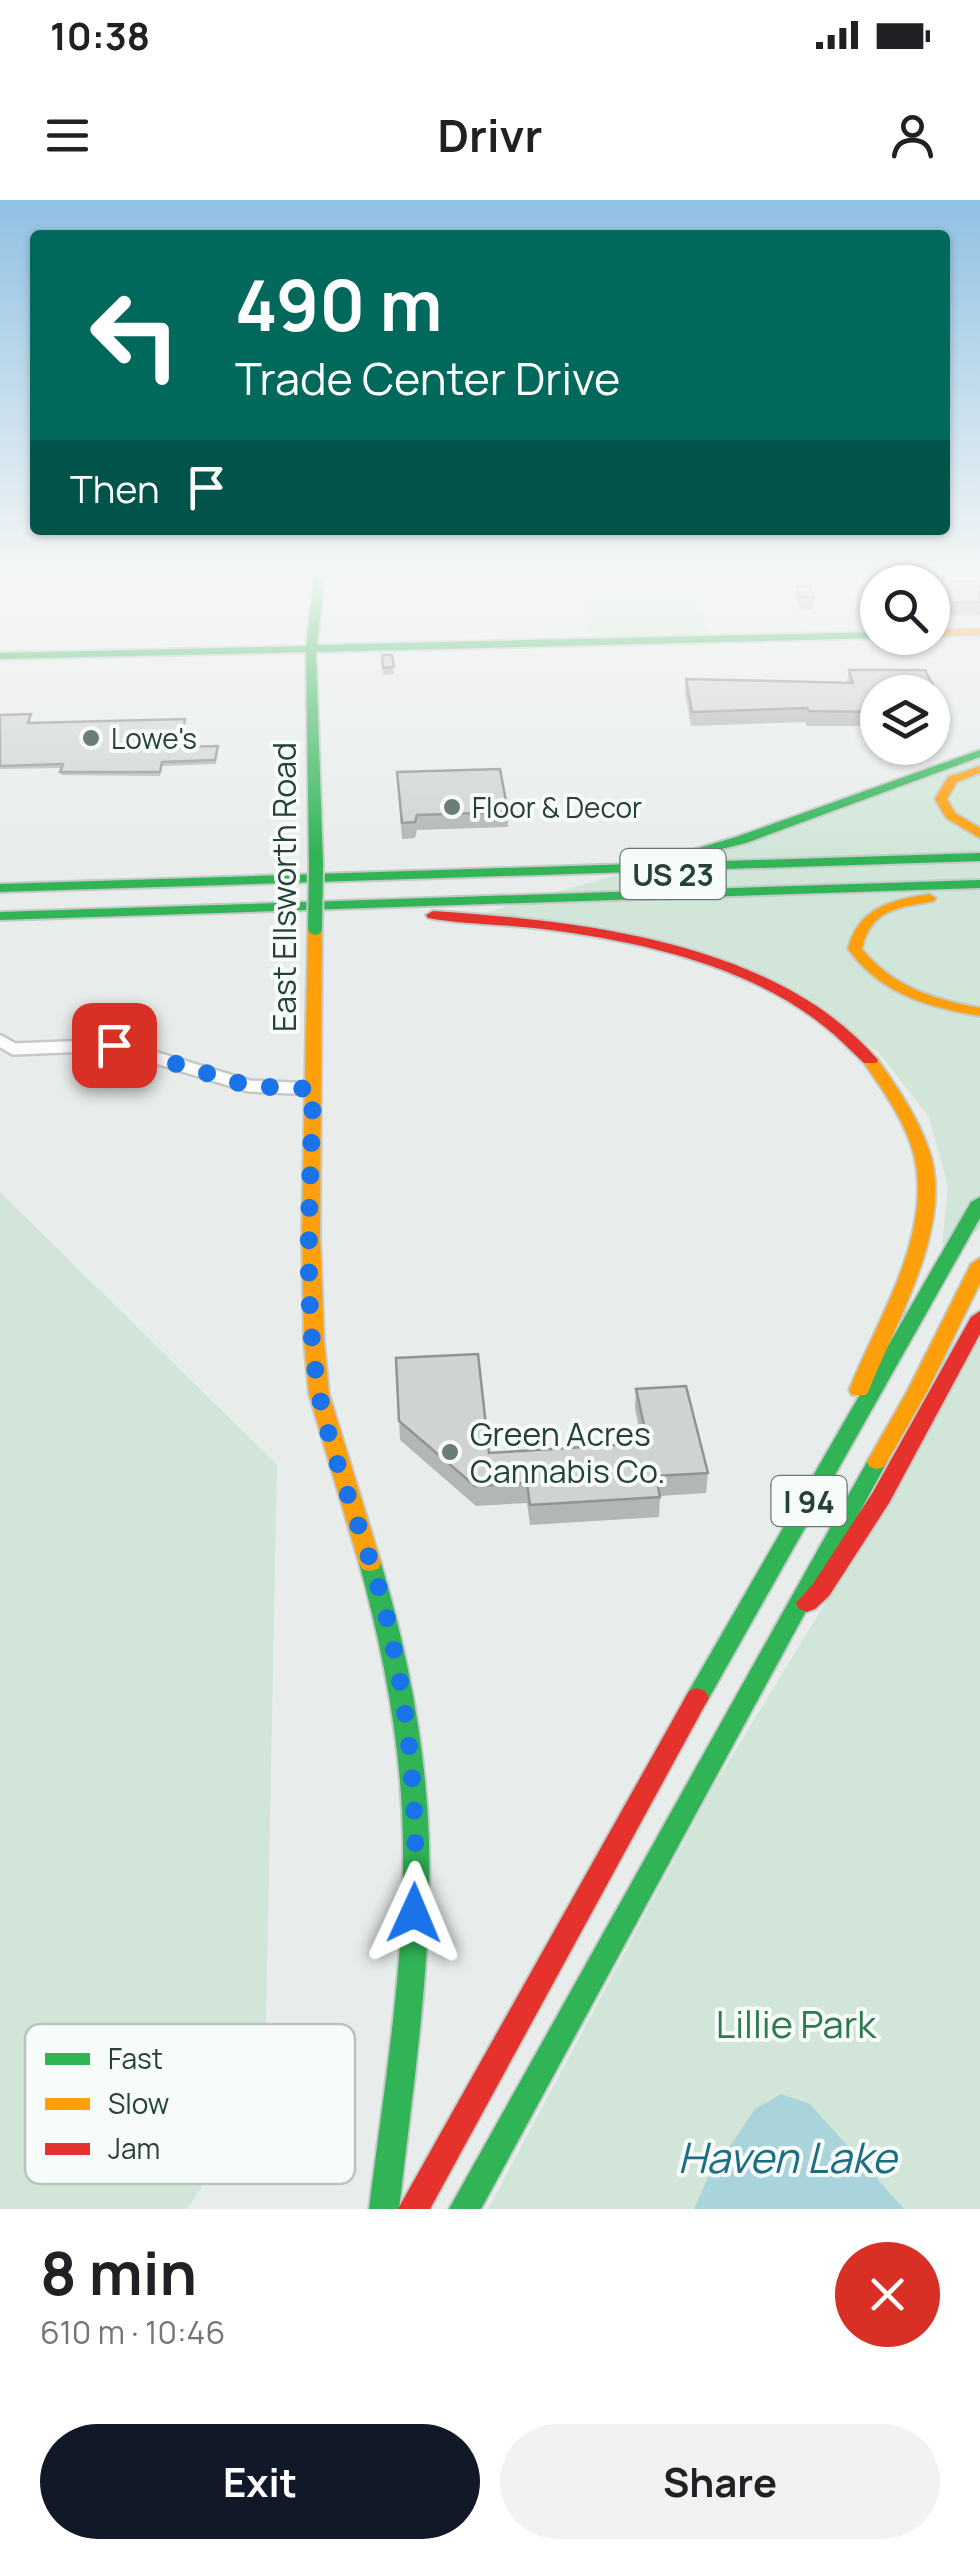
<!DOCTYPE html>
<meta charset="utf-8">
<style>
:root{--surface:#fff;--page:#f2f2f2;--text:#202124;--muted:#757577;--accent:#111827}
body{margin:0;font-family:Manrope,sans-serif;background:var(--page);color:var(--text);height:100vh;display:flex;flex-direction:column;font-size:38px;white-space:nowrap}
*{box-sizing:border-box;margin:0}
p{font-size:32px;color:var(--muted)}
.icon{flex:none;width:55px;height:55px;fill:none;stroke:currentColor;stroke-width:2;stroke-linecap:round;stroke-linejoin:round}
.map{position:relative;height:2009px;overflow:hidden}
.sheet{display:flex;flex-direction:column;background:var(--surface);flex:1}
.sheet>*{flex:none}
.banner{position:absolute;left:30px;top:30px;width:920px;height:305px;border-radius:10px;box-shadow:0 2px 8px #0004;background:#00695c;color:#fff;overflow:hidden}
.controls{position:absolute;left:860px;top:365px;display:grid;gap:20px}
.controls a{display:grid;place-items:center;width:90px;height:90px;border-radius:50%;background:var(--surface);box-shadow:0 2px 8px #0004;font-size:50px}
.pin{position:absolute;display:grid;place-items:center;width:85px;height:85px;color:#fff;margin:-42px;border-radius:20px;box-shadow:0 5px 15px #0006}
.me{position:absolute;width:110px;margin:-55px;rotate:1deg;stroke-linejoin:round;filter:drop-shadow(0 0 8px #0008)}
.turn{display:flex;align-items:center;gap:35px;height:210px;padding:0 40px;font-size:45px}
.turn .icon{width:130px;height:130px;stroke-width:2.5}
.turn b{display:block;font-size:70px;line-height:85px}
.then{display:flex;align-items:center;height:95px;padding:0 40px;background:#0003;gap:20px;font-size:38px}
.round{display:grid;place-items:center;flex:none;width:105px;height:105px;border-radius:52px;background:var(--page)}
.summary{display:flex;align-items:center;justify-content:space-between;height:170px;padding:0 40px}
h1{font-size:60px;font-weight:700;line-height:75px}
.button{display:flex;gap:20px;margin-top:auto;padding:20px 40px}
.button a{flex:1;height:115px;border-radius:60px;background:var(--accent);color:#fff;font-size:40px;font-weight:700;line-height:115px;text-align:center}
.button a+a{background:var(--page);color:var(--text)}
.status{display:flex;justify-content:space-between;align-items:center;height:70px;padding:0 50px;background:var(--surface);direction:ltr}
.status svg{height:28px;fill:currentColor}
header{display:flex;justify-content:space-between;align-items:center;height:130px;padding:0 40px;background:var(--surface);font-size:45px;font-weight:700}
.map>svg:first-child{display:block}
</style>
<div class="status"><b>10:38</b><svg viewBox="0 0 49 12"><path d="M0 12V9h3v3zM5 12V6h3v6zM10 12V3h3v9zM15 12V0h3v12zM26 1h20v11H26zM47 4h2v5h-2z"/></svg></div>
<header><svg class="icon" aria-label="menu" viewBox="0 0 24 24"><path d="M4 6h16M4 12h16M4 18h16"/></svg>Drivr<svg class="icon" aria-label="person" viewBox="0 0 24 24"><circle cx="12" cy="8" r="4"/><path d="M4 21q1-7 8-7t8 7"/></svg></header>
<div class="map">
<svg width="980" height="2009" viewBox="0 0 980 2009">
<rect width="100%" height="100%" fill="#e8edeb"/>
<g fill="#d1e6d8">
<path d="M413,372H486L487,395L411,393Z"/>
<path d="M696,399L711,434L590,437L586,400Z"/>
<path d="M980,557V1030L942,1044L948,987L929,917L878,852L795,794L698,755L480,714L662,662L740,646Z"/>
<path d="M0,992L277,1265L266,1824L256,1826L254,1907L187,2009H0Z"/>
<path d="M980,1129V2009H488L713,1587L871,1328Z"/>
</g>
<path fill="#a9d4db" d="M781,1894L810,1904L904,2009H694L707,1980L755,1909Z"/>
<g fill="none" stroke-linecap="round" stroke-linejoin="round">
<g stroke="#c5cac8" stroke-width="16">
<path id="street" d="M0,841L14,849L114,845L249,886L313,889"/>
</g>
<g stroke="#c3cbc8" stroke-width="4">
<g id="fast">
<path d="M315,372H325L317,445L878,432V438H880L316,452L323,665L316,669L309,665L306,452L0,459V453L306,446Z"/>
<path d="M980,550V557L746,643L681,659L675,655L736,637Z"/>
<path d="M980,653V661L0,692V684Z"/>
<path d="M980,680V688L0,720V712Z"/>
<path d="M980,997V1018L705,1505L697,1508L689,1505L685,1498L689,1491L971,1002Z"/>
<path d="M877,1255L884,1257L887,1262L481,2009H449L867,1262L870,1257Z"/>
<path d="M370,1355L378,1357L381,1363C408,1454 426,1547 429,1642C432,1765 413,1887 399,2009H369C384,1888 405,1765 403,1643C402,1548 384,1454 359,1363L362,1357Z"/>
</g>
</g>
<g stroke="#c3cbc8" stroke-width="4">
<g id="slow">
<path d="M980,429V435L932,436V430Z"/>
<path d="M980,566V573L957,582L947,599L955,613L980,628V638L946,618L935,599L948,577Z"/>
<path d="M929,694L936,698L934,701C899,708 871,708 862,749C893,787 933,799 980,808V816C927,807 881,794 848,749C858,708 891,700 929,694Z"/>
<path d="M315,724L322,728L320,1036L324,1142L329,1194L381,1363L378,1369L370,1371L362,1369L359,1363L309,1194L304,1142L302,1036L308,728Z"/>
<path d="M870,855L876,857C896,886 917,915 929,950C955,1024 896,1121 869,1190L866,1195H852L849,1190C878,1118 933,1035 914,955C905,920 882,889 862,860Z"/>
<path d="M980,1058V1083L928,1190L884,1267L877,1269L870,1267L867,1262L908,1190L971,1064Z"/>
</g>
</g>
<g stroke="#c3cbc8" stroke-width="4">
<g id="jam">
<path d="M433,711C579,721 776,741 878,860L876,863H864C851,851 839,838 825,827C748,765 639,741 543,729C505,724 466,725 428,718L426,715Z"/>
<path d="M980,1111V1134L889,1303L829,1396L815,1409L807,1412L799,1409L796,1403L813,1384L873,1292L971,1117Z"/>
<path d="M697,1488L705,1491L709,1498L705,1505L430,2009H398L689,1491Z"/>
</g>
</g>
<use href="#street" stroke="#fcfcfc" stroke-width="11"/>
<use href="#fast" fill="#30b455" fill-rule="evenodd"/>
<use href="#slow" fill="#ff9f0a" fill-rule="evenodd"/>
<use href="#jam" fill="#e5322d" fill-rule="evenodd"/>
<g stroke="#c3cbc8" stroke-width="18" stroke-linecap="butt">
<path id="fast-bridge" d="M315,728L316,665"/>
</g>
<use href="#fast-bridge" stroke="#30b455" stroke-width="14"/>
</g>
<g fill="#b2b6b5">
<path d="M932,382L980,388V415L932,416Z"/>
<path d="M796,386L814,397L813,410H800L795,398Z"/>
<path d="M382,455H392L394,474L383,475Z"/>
<path d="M849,470H925L936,491L934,505L932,492H878V526H807L805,522L691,526L685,493L686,479L847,482Z"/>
<path d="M31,514L30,523L185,519L181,547L218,546L216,564L162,566L160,576L61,575V568L0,569V515Z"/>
<path d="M397,572L508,612V627L417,630L415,638L402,639Z"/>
<path d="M396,1158L489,1253L642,1244L635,1208L636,1189L708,1273L706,1293L660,1296L659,1317L530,1325L527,1303L476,1306L400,1240Z"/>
</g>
<g fill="#cfd4d2" stroke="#919493" stroke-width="2.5">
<path d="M974,381L980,388V402L932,403V382H918Z"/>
<path d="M796,386H809L814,397H801Z"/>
<path d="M382,455H392L394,467L383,468Z"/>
<path d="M849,470H925L936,491L878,492V512L809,511L807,508L692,512L686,479L853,483Z"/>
<path d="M31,514L28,523L185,519L180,547L218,546L215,560L162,562L160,572H60L63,564L0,566V515Z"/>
<path d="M500,569L508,612L417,615L415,622L402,623L397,572Z"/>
<path d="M478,1154L489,1253L648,1243L636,1189L686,1186L708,1273L656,1276L660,1297L530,1305L527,1283L475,1286L399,1221L396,1158Z"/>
</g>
<linearGradient id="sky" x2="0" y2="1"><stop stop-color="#8fc1e3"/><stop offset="0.57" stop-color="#f5f7f6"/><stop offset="1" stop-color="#f5f7f6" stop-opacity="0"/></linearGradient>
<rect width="980" height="653" fill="url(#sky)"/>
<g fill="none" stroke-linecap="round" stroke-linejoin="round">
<path stroke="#1a73e8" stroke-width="18" stroke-dasharray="0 32.4" d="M114,845L249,886L313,889C311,982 302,1102 319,1193C332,1261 362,1329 381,1396C408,1493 420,1613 414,1713"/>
</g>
<g fill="#697e78" stroke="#f7fbf9" stroke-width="4">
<circle cx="91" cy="538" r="10"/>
<circle cx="452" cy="607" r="10"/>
<circle cx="450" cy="1252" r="10"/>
</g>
<g text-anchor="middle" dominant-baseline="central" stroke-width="8" stroke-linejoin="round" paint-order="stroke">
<g font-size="28" fill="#24423a" stroke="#f7fbf9" text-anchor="start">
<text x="111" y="538">Lowe's</text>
<text x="472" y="607">Floor &amp; Decor</text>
</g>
<g fill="#f7fbf9" stroke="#637a73" stroke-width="2.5">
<rect x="620.5" y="649" width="105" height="50" rx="8"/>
<rect x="771.5" y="1276" width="75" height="50" rx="8"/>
</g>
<g font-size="30" font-weight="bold" fill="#24423a">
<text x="673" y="674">US 23</text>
<text x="809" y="1301">I 94</text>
</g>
<g font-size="32" fill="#24423a" stroke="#f7fbf9">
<text transform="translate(284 687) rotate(-90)">East Ellsworth Road</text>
</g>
<g font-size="32" fill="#24423a" stroke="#f7fbf9" text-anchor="start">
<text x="470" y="1234">Green Acres<tspan x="470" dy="37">Cannabis Co.</tspan></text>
</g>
<g font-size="38" fill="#2d7a4b" stroke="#f7fbf9">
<text x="796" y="1823">Lillie Park</text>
</g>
<g font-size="42" font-style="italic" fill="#1c6f80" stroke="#f7fbf9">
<text x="787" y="1957">Haven Lake</text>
</g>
</g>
<rect x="25" y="1824" width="330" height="160" rx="15" fill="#f7fbf9" stroke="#b8c4c0" stroke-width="2.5"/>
<rect x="45" y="1853" width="45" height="12" fill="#30b455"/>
<rect x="45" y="1898" width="45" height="12" fill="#ff9f0a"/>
<rect x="45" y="1943" width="45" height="12" fill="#e5322d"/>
<g font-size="28" fill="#24423a">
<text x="108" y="1869">Fast</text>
<text x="108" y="1914">Slow</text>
<text x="108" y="1959">Jam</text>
</g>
</svg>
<div class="controls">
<a><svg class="icon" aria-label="search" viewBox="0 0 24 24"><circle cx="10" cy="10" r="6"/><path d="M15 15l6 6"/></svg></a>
<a><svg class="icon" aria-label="layers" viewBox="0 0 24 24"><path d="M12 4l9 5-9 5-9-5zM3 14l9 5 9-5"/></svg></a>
</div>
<div class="pin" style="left:114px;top:845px;background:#d93025"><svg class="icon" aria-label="arrive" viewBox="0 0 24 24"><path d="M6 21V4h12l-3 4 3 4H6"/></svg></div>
<svg class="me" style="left:414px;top:1713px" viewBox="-20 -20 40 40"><path d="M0-17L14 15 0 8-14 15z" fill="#1a73e8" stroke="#fff" stroke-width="4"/></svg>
<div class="banner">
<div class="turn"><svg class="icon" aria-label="left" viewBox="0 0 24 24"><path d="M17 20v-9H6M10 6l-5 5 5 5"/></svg><div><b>490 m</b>Trade Center Drive</div></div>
<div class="then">Then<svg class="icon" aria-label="arrive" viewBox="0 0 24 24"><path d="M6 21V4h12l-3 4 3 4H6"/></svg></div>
</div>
</div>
<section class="sheet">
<div class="summary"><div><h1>8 min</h1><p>610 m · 10:46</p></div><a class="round" style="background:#d93025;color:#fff"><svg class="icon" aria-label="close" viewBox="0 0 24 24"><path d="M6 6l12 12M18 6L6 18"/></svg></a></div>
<div class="button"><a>Exit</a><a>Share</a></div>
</section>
